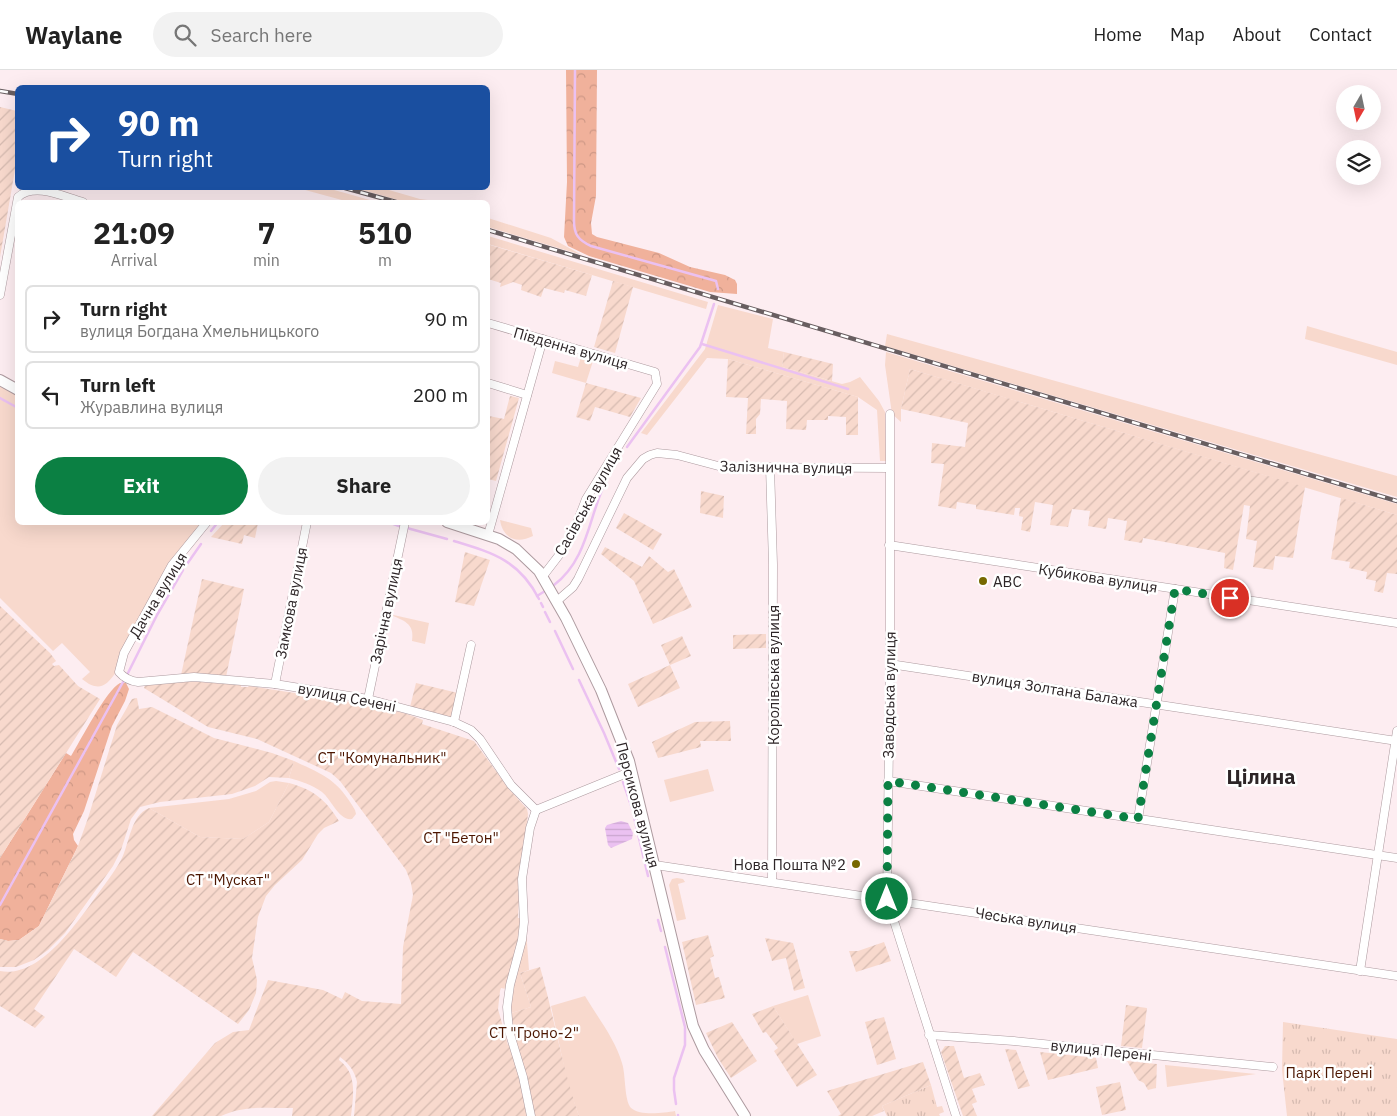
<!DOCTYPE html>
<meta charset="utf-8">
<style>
:root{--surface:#fff;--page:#f2f2f2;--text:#222;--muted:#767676;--line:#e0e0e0;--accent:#0b8043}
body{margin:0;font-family:"IBM Plex Sans",sans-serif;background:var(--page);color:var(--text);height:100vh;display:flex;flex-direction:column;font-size:19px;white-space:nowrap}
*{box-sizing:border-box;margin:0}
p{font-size:16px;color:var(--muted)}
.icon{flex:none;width:28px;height:28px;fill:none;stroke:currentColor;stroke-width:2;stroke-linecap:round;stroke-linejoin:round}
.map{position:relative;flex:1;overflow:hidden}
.sheet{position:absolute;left:15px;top:130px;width:475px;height:325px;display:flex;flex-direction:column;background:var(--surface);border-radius:8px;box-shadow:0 5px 20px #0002}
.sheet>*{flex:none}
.top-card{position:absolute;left:15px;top:15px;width:475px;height:105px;border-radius:8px;box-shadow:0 5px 20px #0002;background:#1a4fa0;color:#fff;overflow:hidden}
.needle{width:32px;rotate:189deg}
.fabs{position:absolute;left:1336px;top:15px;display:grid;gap:10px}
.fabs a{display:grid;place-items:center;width:45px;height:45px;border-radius:50%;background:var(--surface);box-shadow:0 5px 20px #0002;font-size:25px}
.pin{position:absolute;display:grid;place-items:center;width:42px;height:42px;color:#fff;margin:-21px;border:2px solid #fff;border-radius:50%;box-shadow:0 1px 5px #0007}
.me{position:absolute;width:55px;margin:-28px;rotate:0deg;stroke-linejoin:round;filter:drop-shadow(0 0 4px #0008)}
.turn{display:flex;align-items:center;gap:18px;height:105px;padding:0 20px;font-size:22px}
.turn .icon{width:65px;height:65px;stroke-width:2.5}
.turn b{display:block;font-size:35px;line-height:42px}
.eta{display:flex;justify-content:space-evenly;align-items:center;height:85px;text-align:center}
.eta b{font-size:30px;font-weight:700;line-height:35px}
.cta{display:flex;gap:10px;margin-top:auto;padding:10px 20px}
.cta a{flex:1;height:58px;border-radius:30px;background:var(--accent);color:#fff;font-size:20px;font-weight:700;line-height:58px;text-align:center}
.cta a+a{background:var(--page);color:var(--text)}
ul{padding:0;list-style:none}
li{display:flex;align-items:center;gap:15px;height:68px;margin:0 10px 8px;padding:0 10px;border:2px solid var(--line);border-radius:8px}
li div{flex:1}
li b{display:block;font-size:19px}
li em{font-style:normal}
header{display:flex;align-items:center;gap:30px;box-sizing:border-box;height:70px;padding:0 25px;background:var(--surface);border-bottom:1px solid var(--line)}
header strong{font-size:24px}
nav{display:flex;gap:28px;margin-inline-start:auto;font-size:18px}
.search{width:350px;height:45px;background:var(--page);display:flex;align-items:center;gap:12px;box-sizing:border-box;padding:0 18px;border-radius:28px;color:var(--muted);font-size:19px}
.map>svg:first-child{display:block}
</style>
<header>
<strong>Waylane</strong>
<div class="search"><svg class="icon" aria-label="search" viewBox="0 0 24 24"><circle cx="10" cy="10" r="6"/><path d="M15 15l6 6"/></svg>Search here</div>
<nav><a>Home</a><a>Map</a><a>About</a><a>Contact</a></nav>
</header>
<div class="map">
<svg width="1397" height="1046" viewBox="0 0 1397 1046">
<defs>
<pattern id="forest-crowns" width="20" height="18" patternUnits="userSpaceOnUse" patternTransform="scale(1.25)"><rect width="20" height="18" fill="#f0b19b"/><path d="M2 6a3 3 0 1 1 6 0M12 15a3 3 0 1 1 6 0" fill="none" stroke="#ce9886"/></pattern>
<pattern id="park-tufts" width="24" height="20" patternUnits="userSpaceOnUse" patternTransform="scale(1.25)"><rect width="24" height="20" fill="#f8d9cd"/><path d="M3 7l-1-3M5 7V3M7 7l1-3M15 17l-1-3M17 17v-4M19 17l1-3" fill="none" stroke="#d5bab0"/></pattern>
<pattern id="garden-furrows" width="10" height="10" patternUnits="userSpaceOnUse" patternTransform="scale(1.25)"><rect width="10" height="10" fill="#f8d9cd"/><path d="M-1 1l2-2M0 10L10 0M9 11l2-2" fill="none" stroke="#d5bab0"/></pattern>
<pattern id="water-rules" width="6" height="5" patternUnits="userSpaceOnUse" patternTransform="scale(1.25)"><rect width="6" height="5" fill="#ebc1f1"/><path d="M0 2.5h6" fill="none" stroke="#caa6cf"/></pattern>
</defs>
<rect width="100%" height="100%" fill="#fdedf1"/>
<g fill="#f8d9cd">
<path d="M298,118H327L377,132H349Z"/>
<path d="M355,118H382L420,129L443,132H405Z"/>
<path d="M488,148L551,168L582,185L488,157Z"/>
<path d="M488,166L708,232L706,239L488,174Z"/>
<path d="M718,235L773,249L768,278L784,282L782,297L842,314L850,312L860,307L879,331L885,342L886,391H880L877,340L858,327L728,289L707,288L647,365L641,363L705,279Z"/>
<path d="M1307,256L1397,282V295L1305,269Z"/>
<path d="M887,264L1397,406V427L885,276Z"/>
<path d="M886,282L1397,434V445L910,299L901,339V352L892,344L885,295Z"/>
<path d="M581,287L593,291L586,313L552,303L555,291L578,297Z"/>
<path d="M0,315L17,325L18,452L204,453L182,478L116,602C106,617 98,622 82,609L90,602L62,573L53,581L0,528Z"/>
<path d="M500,450L531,458L533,466C517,474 503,469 500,450Z"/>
<path d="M389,544L429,553L425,574L412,571C415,553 404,551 389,544Z"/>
<path d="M294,691C324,705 337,709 355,740L356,744L352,749C339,751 331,729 322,722C312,715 301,711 289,708Z"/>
<path d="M708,699L714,721L670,732L664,710Z"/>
<path d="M276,711L289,713L269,752L243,769L200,767L149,738L229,729L256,721L270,712Z"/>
<path d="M677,808L683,809L685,812L678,814L686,849L677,851L669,815L672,809Z"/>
<path d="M526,859L529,900L520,903L531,937L508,944L510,927Z"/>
<path d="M808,925L821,966L797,974L773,936Z"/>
<path d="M585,926C598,948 615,969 622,993C626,1005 624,1030 631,1038C640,1046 663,1043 675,1041L676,1046H579L568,1015L551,936Z"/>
<path d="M1165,995L1256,1004L1167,1017Z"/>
</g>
<g fill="url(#forest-crowns)">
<path d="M566,0H597L596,126L591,153L592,164L597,167L659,183L690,197L725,205L735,210L737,214V224L710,222L589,186L568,176L564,167L567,112Z"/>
<path d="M120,613H126L129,619L125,631L112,656L84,741L73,764L74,770L78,776L39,856L19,870L8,871L0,869V788L66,683L71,686C80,671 107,619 120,613Z"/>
</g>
<g fill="url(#park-tufts)">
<path d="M1283,952L1397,969V1046H1287L1282,1000Z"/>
<path d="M931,1015L937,1037L942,1036L944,1042L939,1044L940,1046H887L882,1036Z"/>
</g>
<g fill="url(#garden-furrows)">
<path d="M0,37L17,41V88L0,187Z"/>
<path d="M490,175L592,205L586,226L565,220L564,223L544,218L541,227L521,220L522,215L513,212L500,217L501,213L488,209V185Z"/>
<path d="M613,211L633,217L615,283L594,277Z"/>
<path d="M784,282L833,294L832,311L782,297Z"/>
<path d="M728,289L858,327V365H846V347L828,346V350H807L806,360L786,359L787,331L761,329L760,344L756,349V364H746L748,328L726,327Z"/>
<path d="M910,299L1305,417L1293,488L1275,486L1273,500L1253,497L1257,471L1246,469L1250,436L1244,435L1233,500L1224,498L1225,483L1143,468L1142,473L1124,470L1127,451L1108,448L1106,459L1088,456L1090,441L1072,439L1068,457L1050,455L1053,435L1035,432L1030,462L1021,460L1023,447L1019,446L1020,438H1015L1014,445L976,439V435L957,432L956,439L938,436L944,394L931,393L932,373L965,377L968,353L901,339Z"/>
<path d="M586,313L641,328L630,347L595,337L590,351L576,347Z"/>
<path d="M510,326L519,328L496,411L488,409V352L489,346L504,349Z"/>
<path d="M701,421L724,426L723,448L700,443Z"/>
<path d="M1341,428L1397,445V504L1387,503L1383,523L1374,521L1376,511L1366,509L1367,502L1349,498L1350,492L1331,489Z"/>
<path d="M624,443L662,464L653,480L616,458Z"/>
<path d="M224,453H258L255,468L244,465L242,474L211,467Z"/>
<path d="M605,477L642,497L649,486L668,502L674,499L692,537L653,554L634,511L601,484Z"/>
<path d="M465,482L490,490L474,536L455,532Z"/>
<path d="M202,509L244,519L226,607L181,605Z"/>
<path d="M0,536L50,583L56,591L52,594L54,596L59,595L78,616L100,629L0,788Z"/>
<path d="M766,564V578L733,579V565Z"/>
<path d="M682,566L691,586L670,595L680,618L638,637L628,614L670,595L661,575Z"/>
<path d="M187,611L241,615V617H248L249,616L353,632L352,635L364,637L366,633L407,644L423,650L422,654L474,671L509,719L527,739L528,744L520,807L518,848H521L520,863L506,919L501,918L500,921L498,939L508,975L511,974L522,1013L528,1046H354L357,1012C355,1002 349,993 340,987L339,990C358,1004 353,1026 351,1046H292L293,1038C269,1038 244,1035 221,1046H152L215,973L233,962L249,960L268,910L323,920L342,929L345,922L362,931L401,934L403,877L413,825L411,813L406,800L340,711L331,703L257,669L208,657L144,618L145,615Z"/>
<path d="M416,613L458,623L452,648L410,637Z"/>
<path d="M137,628L139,639L152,637L214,668L272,683L294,691L289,708L269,707L255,716L232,724L160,732L140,737L131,749L121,780L113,796L65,863L48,880L34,890L16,897H0V869L8,871L19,870L39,856L78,776L88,748L117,655L132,629Z"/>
<path d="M730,651L731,671H700L701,677L658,688L652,672L695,652Z"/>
<path d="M289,713C314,720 325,729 339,751L324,758L318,764L302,790L275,815L266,826L258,847L252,888L257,910L256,923L249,940L238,954L133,882L116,907L74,879L34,939L45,947L35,958L0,936V901C39,909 76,854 95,828C104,815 114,803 121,790C130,773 130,746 149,738L200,767L243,769L269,752Z"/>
<path d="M708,865L714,886L710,888L715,908L719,907L725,928L696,935L682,872Z"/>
<path d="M765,868L793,873L805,918L794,921L786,888L772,891Z"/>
<path d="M884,872L891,891L856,902L849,881H858Z"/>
<path d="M540,897C554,946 562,997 579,1046H533L508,944L531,937L520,903Z"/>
<path d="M1126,935L1147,938L1142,978L1121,976Z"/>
<path d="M773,936L817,1005L797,1017L774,981L778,978L766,962L763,963L752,944Z"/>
<path d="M884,947L896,989L877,995L865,952Z"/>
<path d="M732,952L757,991L731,1008L718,988L706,963Z"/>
<path d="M945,976H954L964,1008L980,1003L985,1015L972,1019L977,1032L972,1034L977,1046H963L941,982Z"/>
<path d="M1005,979L1016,980L1030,1016L1018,1019Z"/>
<path d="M1040,982L1096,988L1098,998L1048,1010Z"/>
<path d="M1127,991L1157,994L1156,1018L1148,1020L1144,1013L1138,1010Z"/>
<path d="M923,992L931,1015L882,1036L884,1041L872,1046H838L841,1044L827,1021Z"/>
<path d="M1120,1012L1126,1040L1102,1045L1096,1017Z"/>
</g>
<path fill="url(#water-rules)" d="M621,751L628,753L633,763L632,769L611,778L608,775L605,758L607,755Z"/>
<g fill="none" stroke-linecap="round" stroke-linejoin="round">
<g stroke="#ebc1f1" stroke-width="2.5">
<path d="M575,0L574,151C574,164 578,170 591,176L716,211L718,219"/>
<path d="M702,274L848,319"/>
<path d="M0,328L18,338"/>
<path d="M627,377L700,277L714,234"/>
<path d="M388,452L399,456"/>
<path d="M407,458L447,469"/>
<path d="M211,461L218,452"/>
<path d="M454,471C493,483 519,490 539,529"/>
<path d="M187,494L201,474"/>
<path d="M554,515C590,488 589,440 609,405"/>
<path d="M537,526L545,521"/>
<path d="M541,533L543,537"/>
<path d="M545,542L550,552"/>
<path d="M555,561L573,599"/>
<path d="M128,603L157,545L183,500"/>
<path d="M579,610L604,663L619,699"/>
<path d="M623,712L632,738"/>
<path d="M634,747L648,806"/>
<path d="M0,835L123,612"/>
<path d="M658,850L661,861"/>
<path d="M665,877L685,957V975L674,1008V1020L676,1034"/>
<path d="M678,1045V1046"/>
</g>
<g stroke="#ad9a9f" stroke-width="9">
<g id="minor">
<path d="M0,225L18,127C35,112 64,127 83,132"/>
<path d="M488,253L655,302L657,314L586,429L572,466L566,476L543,506"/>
<path d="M488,313L527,325"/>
<path d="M890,344V594L887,829L956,1046"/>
<path d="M770,397L773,494L772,812"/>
<path d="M207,452L172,495L124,583L119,602C124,608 130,611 138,612L194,607L275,614L368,629L454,652L471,660L480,669L511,715L536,740"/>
<path d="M488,465L543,269"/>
<path d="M889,475L1397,553"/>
<path d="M557,531L573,517L578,509L627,408L643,389L650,385L657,383L677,385L722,397L889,398"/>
<path d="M890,594L1397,671"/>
<path d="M275,614L307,452"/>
<path d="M368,629L405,452"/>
<path d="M454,652L471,575"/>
<path d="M888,711L1397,788"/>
<path d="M536,740L632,701"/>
<path d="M1138,749L1175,519"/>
<path d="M655,795L1397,906"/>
<path d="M1360,901L1397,661"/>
<path d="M929,965L1014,971L1273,997"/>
<path d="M531,1046L523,1007L509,961L507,937L510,915L522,870L524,852L522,809L530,758L536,740"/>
</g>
</g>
<g stroke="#ad9a9f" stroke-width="12">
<g id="major">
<path d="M0,310L18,320"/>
<path d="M447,452L499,469L516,479L539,501L566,548L601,620L629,691L688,936L693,956L704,980L745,1046"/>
</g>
</g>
<use href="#minor" stroke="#fff" stroke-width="8"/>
<use href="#major" stroke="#fff" stroke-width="10"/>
<g stroke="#685e60" stroke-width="4.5">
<g id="rail">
<path d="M0,21L18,24"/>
<path d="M345,118L396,132"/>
<path d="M488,160L1397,431"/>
</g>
</g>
<use href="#rail" stroke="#fff" stroke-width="2.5" stroke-dasharray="8" stroke-linecap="butt"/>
</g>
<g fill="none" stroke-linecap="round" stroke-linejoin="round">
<path stroke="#0b8043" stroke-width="9" stroke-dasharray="0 16.2" d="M887,829L888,711L1138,749L1175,519L1230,528"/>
</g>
<g fill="#776900" stroke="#fff" stroke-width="2">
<circle cx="983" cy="511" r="5"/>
<circle cx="856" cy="794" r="5"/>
</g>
<g text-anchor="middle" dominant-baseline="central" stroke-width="5" stroke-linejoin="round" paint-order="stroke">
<g font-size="15" fill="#2d2527" stroke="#fff">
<text transform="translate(571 278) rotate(16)">Південна вулиця</text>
<text transform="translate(786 397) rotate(1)">Залізнична вулиця</text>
<text transform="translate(588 431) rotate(-61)">Сасівська вулиця</text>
<text transform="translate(1098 508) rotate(9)">Кубикова вулиця</text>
<text transform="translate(158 525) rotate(-59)">Дачна вулиця</text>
<text transform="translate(291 533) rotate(-79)">Замкова вулиця</text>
<text transform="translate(386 541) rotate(-78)">Зарічна вулиця</text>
<text transform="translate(773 605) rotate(-90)">Королівська вулиця</text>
<text transform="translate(1055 619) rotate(9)">вулиця Золтана Балажа</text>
<text transform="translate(889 625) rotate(-89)">Заводська вулиця</text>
<text transform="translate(347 627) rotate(11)">вулиця Сечені</text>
<text transform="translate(638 735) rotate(75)">Персикова вулиця</text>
<text transform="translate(1026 850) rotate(9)">Чеська вулиця</text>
<text transform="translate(1101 980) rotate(6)">вулиця Перені</text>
</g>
<g font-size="15" fill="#2d2527" stroke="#fff" text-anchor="start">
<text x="993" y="511">ABC</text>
<text x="846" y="794" text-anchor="end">Нова Пошта №2</text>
</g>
<g font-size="15" fill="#4c1600" stroke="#fff">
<text x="382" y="687">СТ "Комунальник"</text>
<text x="461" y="767">СТ "Бетон"</text>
<text x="228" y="809">СТ "Мускат"</text>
<text x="534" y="962">СТ "Гроно-2"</text>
<text x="1329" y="1002">Парк Перені</text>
</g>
<g font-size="20" font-weight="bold" fill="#2d2527" stroke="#fff">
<text x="1261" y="706">Цілина</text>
</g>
</g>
</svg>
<div class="fabs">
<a><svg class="needle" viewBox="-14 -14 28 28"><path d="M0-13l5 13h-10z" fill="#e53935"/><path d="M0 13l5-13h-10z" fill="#767676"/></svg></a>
<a><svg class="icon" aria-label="layers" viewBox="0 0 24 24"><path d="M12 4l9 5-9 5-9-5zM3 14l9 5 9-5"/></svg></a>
</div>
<div class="pin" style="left:1230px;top:528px;background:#d93025"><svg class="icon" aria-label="arrive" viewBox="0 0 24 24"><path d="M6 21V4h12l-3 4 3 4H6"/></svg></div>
<svg class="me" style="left:887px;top:829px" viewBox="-20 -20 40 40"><circle r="17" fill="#0b8043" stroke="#fff" stroke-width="3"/><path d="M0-11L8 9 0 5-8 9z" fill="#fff"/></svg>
<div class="top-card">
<div class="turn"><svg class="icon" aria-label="right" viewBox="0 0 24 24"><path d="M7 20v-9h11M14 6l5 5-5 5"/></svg><div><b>90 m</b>Turn right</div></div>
</div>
<section class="sheet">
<div class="eta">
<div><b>21:09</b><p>Arrival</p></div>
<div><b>7</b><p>min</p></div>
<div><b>510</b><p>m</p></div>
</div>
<ul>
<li><svg class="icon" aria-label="right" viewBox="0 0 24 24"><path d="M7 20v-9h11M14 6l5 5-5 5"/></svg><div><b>Turn right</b><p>вулиця Богдана Хмельницького</p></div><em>90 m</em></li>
<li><svg class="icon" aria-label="left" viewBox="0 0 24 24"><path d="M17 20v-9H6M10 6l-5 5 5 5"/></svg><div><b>Turn left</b><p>Журавлина вулиця</p></div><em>200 m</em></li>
</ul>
<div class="cta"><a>Exit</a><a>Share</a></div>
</section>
</div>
